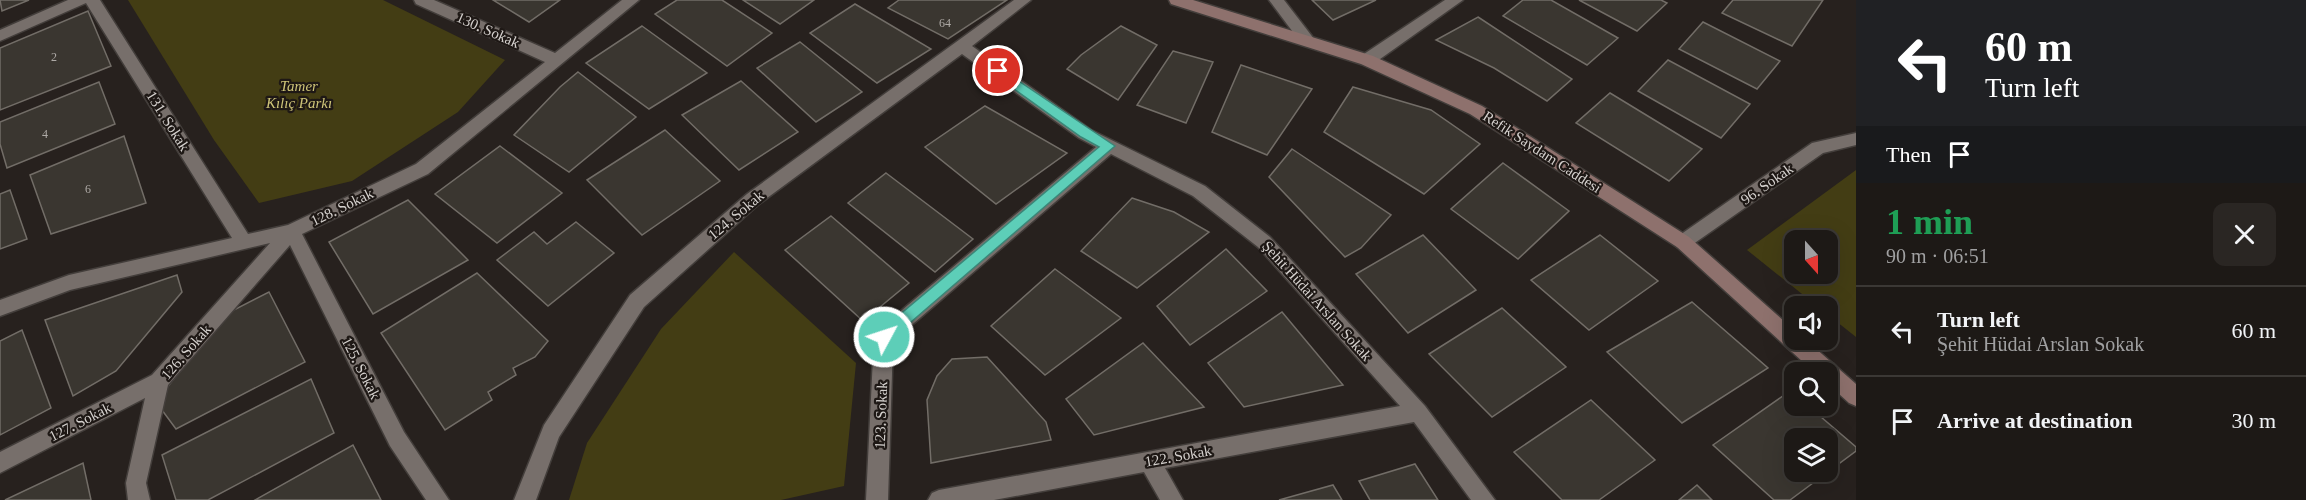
<!DOCTYPE html>
<meta charset="utf-8">
<style>
:root{--surface:#1d1916;--page:#2a2623;--text:#f1f3f6;--muted:#a0a0a1;--line:#3b3835}
body{margin:0;font-family:Georgia,serif;background:var(--page);color:var(--text);height:100vh;display:flex;flex-direction:column;font-size:22px;white-space:nowrap}
*{box-sizing:border-box;margin:0}
p{font-size:20px;color:var(--muted)}
.icon{flex:none;width:33px;height:33px;fill:none;stroke:currentColor;stroke-width:2;stroke-linecap:round;stroke-linejoin:round}
.map{position:relative;flex:1;overflow:hidden}
.sheet{display:flex;flex-direction:column;background:var(--surface);width:450px}
.sheet>*{flex:none}
.guide{background:#202124;color:#fff;overflow:hidden}
.needle{width:39px;rotate:159deg}
.fabs{position:absolute;left:1784px;top:230px;display:grid;gap:12px}
.fabs a{display:grid;place-items:center;width:54px;height:54px;border-radius:12px;background:var(--surface);box-shadow:0 6px 24px #0002,0 0 0 2px var(--line);font-size:30px}
.pin{position:absolute;display:grid;place-items:center;width:51px;height:51px;color:#fff;margin:-26px;border:3px solid #fff;border-radius:50%;box-shadow:0 2px 6px #0007}
.me{position:absolute;width:66px;margin:-33px;rotate:50deg;stroke-linejoin:round;filter:drop-shadow(0 0 4px #0008)}
.turn{display:flex;align-items:center;gap:21px;height:126px;padding:0 30px;font-size:27px}
.turn .icon{width:78px;height:78px;stroke-width:2.5}
.turn b{display:block;font-size:42px;line-height:51px}
.then{display:flex;align-items:center;height:57px;padding:0 30px;background:#0003;gap:12px;font-size:22px}
.round{display:grid;place-items:center;flex:none;width:63px;height:63px;border-radius:12px;background:var(--page)}
.head{display:flex;align-items:center;justify-content:space-between;height:102px;padding:0 30px}
h1{font-size:36px;font-weight:600;line-height:45px;color:#1e9e55}
ul{padding:0;list-style:none}
li{display:flex;align-items:center;gap:18px;height:90px;padding:0 30px;border-top:2px solid var(--line)}
li div{flex:1}
li b{display:block;font-size:22px}
li em{font-style:normal}
main{display:flex;flex:1;min-height:0}
.map>svg:first-child{display:block}
</style>
<main>
<div class="map">
<svg width="1856" height="500" viewBox="0 0 1856 500">
<rect width="100%" height="100%" fill="#27211e"/>
<g fill="#433d14" fill-rule="evenodd">
<path d="M128,0H383L505,60L458,112L352,181L259,203L214,140Z"/>
<path d="M1856,170V337L1827,314V306H1817L1747,250ZM1794,240H1827V273H1794Z"/>
<path d="M734,252L856,363L844,486L781,500H569L587,443L661,329Z"/>
</g>
<g fill="#3a3630" stroke="#726d67" stroke-width="1.5" fill-rule="evenodd">
<path d="M0,0H29L2,11Z"/>
<path d="M493,0H560L529,22Z"/>
<path d="M677,0H722L772,33L727,66L655,14Z"/>
<path d="M743,0H814L780,24Z"/>
<path d="M899,0H1007L948,39L888,8Z"/>
<path d="M1312,0H1376L1333,20Z"/>
<path d="M1523,0H1551L1618,38L1587,65L1503,16Z"/>
<path d="M1579,0H1661L1667,3L1637,31Z"/>
<path d="M1733,0H1823L1792,46L1722,13Z"/>
<path d="M855,4L931,49L877,83L810,33Z"/>
<path d="M88,11L111,66L0,110V48Z"/>
<path d="M1478,17L1572,79L1547,101L1494,68L1436,40Z"/>
<path d="M1703,22L1780,61L1757,89L1679,49Z"/>
<path d="M642,26L707,73L649,109L586,63Z"/>
<path d="M1121,26L1157,45L1118,100L1067,69L1081,55Z"/>
<path d="M800,42L862,92L816,122L757,68Z"/>
<path d="M1173,51L1213,62L1186,123L1137,105Z"/>
<path d="M1668,60L1750,104L1721,138L1638,91Z"/>
<path d="M1241,65L1312,89L1267,155L1212,132Z"/>
<path d="M578,72L636,117L569,172L514,135L560,87Z"/>
<path d="M741,81L798,132L739,170L682,115Z"/>
<path d="M99,82L115,124L7,168L0,144V122Z"/>
<path d="M1353,87L1431,110L1480,144L1424,194L1324,132Z"/>
<path d="M1610,93L1702,149L1669,181L1576,123Z"/>
<path d="M985,106L1067,153L996,204L925,147Z"/>
<path d="M665,130L720,181L642,235L587,180Z"/>
<path d="M124,136L146,203L51,234L30,175Z"/>
<path d="M500,146L562,193L497,243L435,194Z"/>
<path d="M1292,149L1391,215L1361,248L1345,257L1269,177Z"/>
<path d="M1503,163L1569,211L1518,259L1451,209Z"/>
<path d="M886,173L973,239L935,272L848,203Z"/>
<path d="M10,190L27,239L0,249V194Z"/>
<path d="M1132,198L1174,212L1209,232L1137,288L1081,251Z"/>
<path d="M408,200L468,260L373,314L329,242Z"/>
<path d="M831,216L909,283L863,321L785,250Z"/>
<path d="M576,222L614,253L548,306L497,260L534,232L547,244Z"/>
<path d="M1423,235L1476,290L1408,333L1356,274Z"/>
<path d="M1600,235L1658,281L1589,330L1531,280Z"/>
<path d="M1226,249L1267,291L1190,345L1157,306Z"/>
<path d="M1055,269L1121,318L1045,375L991,326Z"/>
<path d="M477,273L548,341L535,357L513,368L516,375L488,392L492,400L445,430L381,333Z"/>
<path d="M177,275L182,292L116,371L73,396L45,320Z"/>
<path d="M269,292L305,362L176,429L156,402L222,316Z"/>
<path d="M1692,302L1768,368L1682,423L1607,352Z"/>
<path d="M1502,308L1566,367L1492,417L1429,354Z"/>
<path d="M1282,312L1343,385L1244,407L1208,363Z"/>
<path d="M22,330L51,408L0,435V341Z"/>
<path d="M1143,343L1204,407L1094,435L1066,399Z"/>
<path d="M987,357L1046,422L1051,440L931,463L927,400L937,376L952,359Z"/>
<path d="M311,379L334,433L208,500H176L162,455Z"/>
<path d="M1790,391L1794,394V405H1807L1856,447V451L1790,500H1774L1713,445ZM1794,438H1827V471H1794Z"/>
<path d="M1591,400L1655,460L1599,500H1562L1514,452Z"/>
<path d="M353,445L381,500H255Z"/>
<path d="M83,463L91,500H5Z"/>
<path d="M1415,464L1438,500H1370L1359,481Z"/>
<path d="M1333,485L1342,500H1279Z"/>
<path d="M1697,485L1712,500H1679Z"/>
</g>
<g fill="none" stroke-linecap="round" stroke-linejoin="round">
<g stroke="#433e3b" stroke-width="3">
<g id="street">
<path d="M68,0H100L248,234L288,225L416,164L545,62L416,4L414,0H434L555,53L622,0H639L428,174L302,234L404,432L449,500H426L390,446L290,245L168,385L146,483L150,500H128L126,483L145,398L0,473V452L152,375L270,243L70,290L0,316V300L69,275L232,238L86,3L0,41V30Z"/>
<path d="M1014,0H1031L972,46L1091,130L1205,186L1270,237L1425,406L1495,500H1471L1414,422L1165,468L1183,500H1160L1144,472L994,500H928L932,493L939,490L1400,406L1258,247L1193,196L1111,154L893,341L888,500H866L874,337L877,331L1096,147L1079,138L962,54L759,204L644,307L559,437L536,500H514L544,425L630,295L747,194Z"/>
<path d="M1269,0H1284L1311,35L1314,39L1311,43H1301Z"/>
<path d="M1445,0H1463L1373,64H1361L1359,60L1361,56Z"/>
<path d="M1856,133V145L1823,153L1689,247L1683,249L1677,247L1674,242L1677,237L1812,143Z"/>
</g>
</g>
<g stroke="#433e3b" stroke-width="3">
<path id="secondary" d="M1169,0H1193L1373,56L1482,106L1689,237L1794,330V339H1805L1856,384V406L1849,403L1827,383V372H1814L1677,247L1470,114L1361,64L1171,4Z"/>
</g>
<use href="#street" fill="#776f6b" fill-rule="evenodd"/>
<use href="#secondary" fill="#8e716d" fill-rule="evenodd"/>
</g>
<path fill="#5dceb8" stroke="#3c8678" stroke-width="1.5" d="M998,67L1115,146L889,341H879L876,337L879,332L1099,147L1081,137L993,74L992,71Z"/>
<g text-anchor="middle" dominant-baseline="central" stroke-width="4.5" stroke-linejoin="round" paint-order="stroke">
<g font-size="12" fill="#aeaaa6">
<text x="945" y="23">64</text>
<text x="54" y="57">2</text>
<text x="45" y="134">4</text>
<text x="88" y="189">6</text>
</g>
<g font-size="15" fill="#d5d1ce" stroke="#1e1815">
<text transform="translate(488 30) rotate(24)">130. Sokak</text>
<text transform="translate(168 121) rotate(58)">131. Sokak</text>
<text transform="translate(1542 152) rotate(33)">Refik Saydam Caddesi</text>
<text transform="translate(1767 184) rotate(-35)">96. Sokak</text>
<text transform="translate(342 207) rotate(-26)">128. Sokak</text>
<text transform="translate(736 215) rotate(-40)">124. Sokak</text>
<text transform="translate(1317 301) rotate(48)">Şehit Hüdai Arslan Sokak</text>
<text transform="translate(186 352) rotate(-49)">126. Sokak</text>
<text transform="translate(361 368) rotate(63)">125. Sokak</text>
<text transform="translate(881 415) rotate(-88)">123. Sokak</text>
<text transform="translate(80 422) rotate(-27)">127. Sokak</text>
<text transform="translate(1178 456) rotate(-10)">122. Sokak</text>
</g>
<g font-size="15" font-style="italic" fill="#cec478" stroke="#1e1815">
<text x="299" y="86">Tamer<tspan x="299" dy="17">Kılıç Parkı</tspan></text>
</g>
</g>
</svg>
<div class="fabs">
<a><svg class="needle" viewBox="-14 -14 28 28"><path d="M0-13l5 13h-10z" fill="#e53935"/><path d="M0 13l5-13h-10z" fill="#a0a0a1"/></svg></a>
<a><svg class="icon" aria-label="sound" viewBox="0 0 24 24"><path d="M4 9h4l5-4v14l-5-4H4zM17 9q2 3 0 6"/></svg></a>
<a><svg class="icon" aria-label="search" viewBox="0 0 24 24"><circle cx="10" cy="10" r="6"/><path d="M15 15l6 6"/></svg></a>
<a><svg class="icon" aria-label="layers" viewBox="0 0 24 24"><path d="M12 4l9 5-9 5-9-5zM3 14l9 5 9-5"/></svg></a>
</div>
<div class="pin" style="left:998px;top:71px;background:#d93025"><svg class="icon" aria-label="arrive" viewBox="0 0 24 24"><path d="M6 21V4h12l-3 4 3 4H6"/></svg></div>
<svg class="me" style="left:884px;top:337px" viewBox="-20 -20 40 40"><circle r="17" fill="#5dceb8" stroke="#fff" stroke-width="3"/><path d="M0-11L8 9 0 5-8 9z" fill="#fff"/></svg>
</div>
<section class="sheet">
<div class="guide">
<div class="turn"><svg class="icon" aria-label="left" viewBox="0 0 24 24"><path d="M17 20v-9H6M10 6l-5 5 5 5"/></svg><div><b>60 m</b>Turn left</div></div>
<div class="then">Then<svg class="icon" aria-label="arrive" viewBox="0 0 24 24"><path d="M6 21V4h12l-3 4 3 4H6"/></svg></div>
</div>
<div class="head"><div><h1>1 min</h1><p>90 m · 06:51</p></div><a class="round"><svg class="icon" aria-label="close" viewBox="0 0 24 24"><path d="M6 6l12 12M18 6L6 18"/></svg></a></div>
<ul>
<li><svg class="icon" aria-label="left" viewBox="0 0 24 24"><path d="M17 20v-9H6M10 6l-5 5 5 5"/></svg><div><b>Turn left</b><p>Şehit Hüdai Arslan Sokak</p></div><em>60 m</em></li>
<li><svg class="icon" aria-label="arrive" viewBox="0 0 24 24"><path d="M6 21V4h12l-3 4 3 4H6"/></svg><div><b>Arrive at destination</b></div><em>30 m</em></li>
</ul>
</section>
</main>
